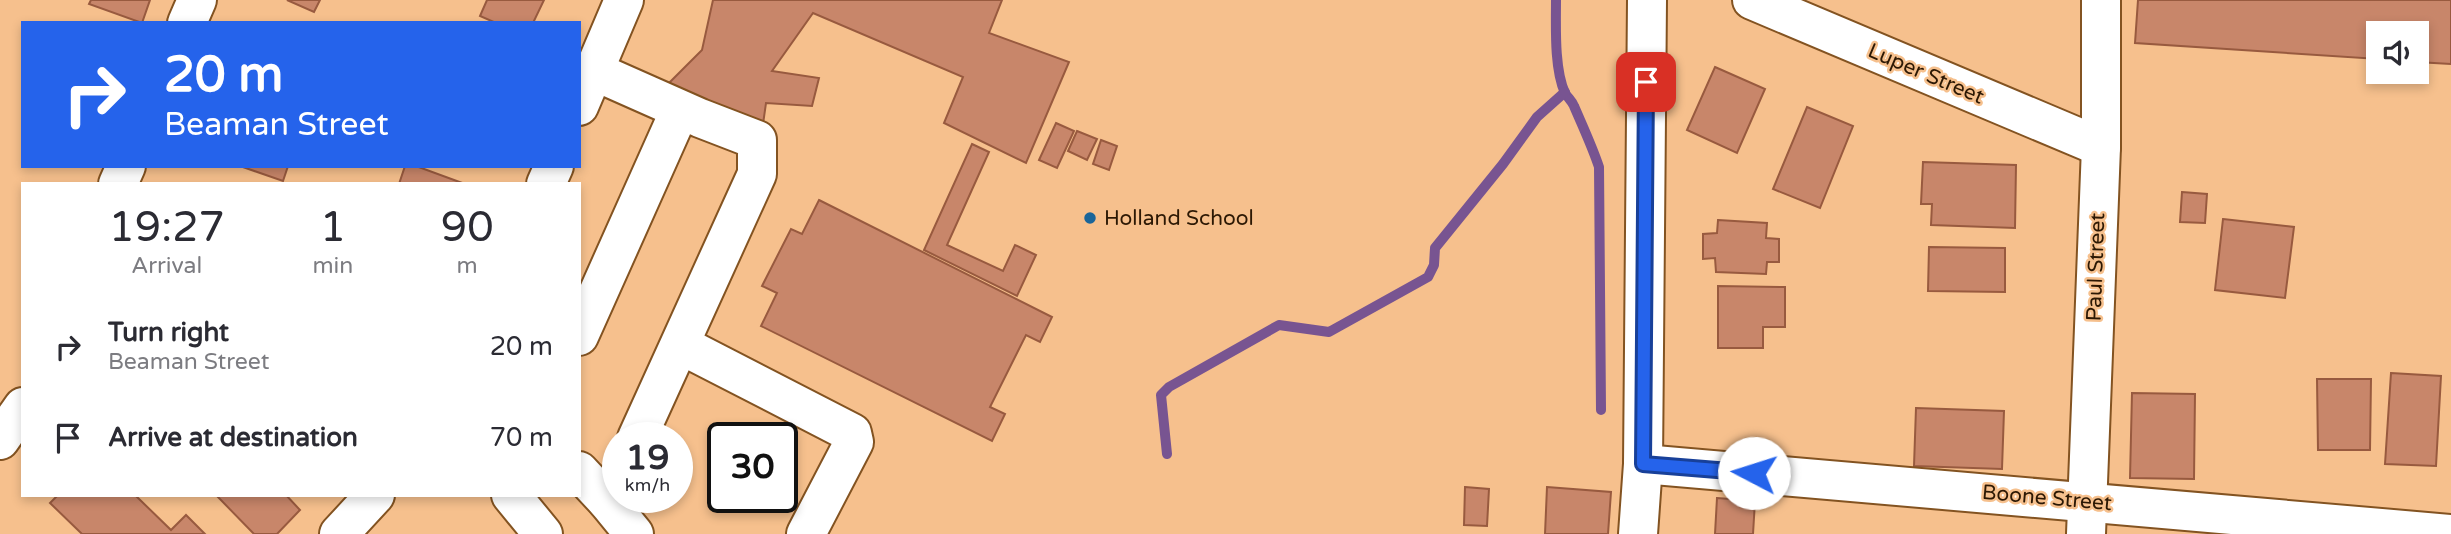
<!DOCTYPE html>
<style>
:root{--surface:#fff;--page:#f2f2f3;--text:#2b2b33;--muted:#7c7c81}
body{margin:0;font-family:"Varela Round",sans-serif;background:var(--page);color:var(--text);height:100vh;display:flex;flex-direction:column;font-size:26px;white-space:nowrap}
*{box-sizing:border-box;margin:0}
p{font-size:23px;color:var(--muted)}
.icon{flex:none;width:38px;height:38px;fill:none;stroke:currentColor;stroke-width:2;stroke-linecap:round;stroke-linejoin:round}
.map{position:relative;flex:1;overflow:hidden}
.panel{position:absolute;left:21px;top:182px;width:560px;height:315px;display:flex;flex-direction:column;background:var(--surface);border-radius:0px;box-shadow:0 4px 10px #0003}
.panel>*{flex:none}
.banner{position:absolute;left:21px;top:21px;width:560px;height:147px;border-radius:0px;box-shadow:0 4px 10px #0003;background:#2563eb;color:#fff;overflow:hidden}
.fabs{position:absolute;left:2366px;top:21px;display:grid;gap:14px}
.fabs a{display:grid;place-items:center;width:63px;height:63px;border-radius:0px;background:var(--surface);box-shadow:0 4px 10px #0003;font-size:35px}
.speed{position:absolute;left:602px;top:422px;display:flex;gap:14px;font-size:35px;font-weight:700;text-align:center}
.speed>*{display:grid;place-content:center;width:91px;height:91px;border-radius:50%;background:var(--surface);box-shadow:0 4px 10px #0003;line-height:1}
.speed small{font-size:18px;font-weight:400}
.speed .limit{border:4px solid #111;border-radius:10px;background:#fff;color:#111}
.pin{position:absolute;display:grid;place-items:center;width:60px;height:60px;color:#fff;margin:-30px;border-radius:14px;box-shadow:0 4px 10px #0006}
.me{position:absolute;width:77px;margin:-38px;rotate:275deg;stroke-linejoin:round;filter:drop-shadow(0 0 5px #0008)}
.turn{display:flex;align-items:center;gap:24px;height:147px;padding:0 28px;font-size:32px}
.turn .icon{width:91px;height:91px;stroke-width:2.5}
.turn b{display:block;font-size:49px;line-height:60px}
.eta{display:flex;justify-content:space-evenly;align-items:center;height:119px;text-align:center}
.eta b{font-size:42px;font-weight:600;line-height:49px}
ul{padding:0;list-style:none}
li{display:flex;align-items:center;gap:21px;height:91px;padding:0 28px}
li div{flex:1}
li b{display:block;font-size:26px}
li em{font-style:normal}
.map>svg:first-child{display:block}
</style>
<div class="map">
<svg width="2451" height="534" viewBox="0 0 2451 534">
<rect width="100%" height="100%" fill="#f6c08d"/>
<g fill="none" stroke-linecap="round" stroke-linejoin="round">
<g stroke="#785491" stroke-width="10">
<path d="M1556,0C1556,26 1554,69 1565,93C1568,98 1572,101 1574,106C1583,127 1592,146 1599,167L1601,410"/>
<path d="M1167,454L1161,395L1169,387L1279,325L1329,332L1428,277L1434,265L1435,248L1503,164L1537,117L1565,92"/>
</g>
</g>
<g fill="#c8866a" stroke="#985a3f" stroke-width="2">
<path d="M91,0H150L142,23L89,4Z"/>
<path d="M287,0H320L314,12Z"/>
<path d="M487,0H544L533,23H496L480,16Z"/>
<path d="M713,0H1002L989,33L1069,62L1026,163L944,123L963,77L813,13L772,71L819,78L812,106L766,103L762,131L665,87L702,50Z"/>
<path d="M2138,0H2451V64L2417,62V33H2378V59L2135,43Z"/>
<path d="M1715,67L1765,89L1737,153L1687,130Z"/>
<path d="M1807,107L1853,126L1820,208L1773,189Z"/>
<path d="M1056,123L1074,131L1057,168L1039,160Z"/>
<path d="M1077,131L1097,139L1087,160L1068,151Z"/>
<path d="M1101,140L1117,146L1109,170L1093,164Z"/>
<path d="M972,144L989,152L947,245L1003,271L1015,245L1036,255L1017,296L924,250Z"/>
<path d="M1923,162L2016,165L2015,228L1931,225L1932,204H1921Z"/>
<path d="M240,166H288L283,181Z"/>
<path d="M405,166H416L465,184H399Z"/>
<path d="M2182,192L2207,194L2205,223L2180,222Z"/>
<path d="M819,200L1052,317L1040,342L1026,335L990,407L1005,414L992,441L761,326L777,293L762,286L791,229L802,234Z"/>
<path d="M2223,219L2294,227L2285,298L2215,290Z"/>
<path d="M1718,220L1767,223L1766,238L1779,239V262H1767L1766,274L1716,272L1715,258L1703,259V234L1717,233Z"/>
<path d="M1929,247L2005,248V292L1928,291Z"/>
<path d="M1718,286L1785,287V327H1763V348H1718Z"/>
<path d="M2391,373L2441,376L2436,466L2385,464Z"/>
<path d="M2317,379H2371L2370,450H2318Z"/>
<path d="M2132,393L2195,394L2194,479L2130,478Z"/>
<path d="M1916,408L2004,411L2002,469L1914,466Z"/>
<path d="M1465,487L1489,489L1487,526L1464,525Z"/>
<path d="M1547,487L1611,492L1608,534H1545Z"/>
<path d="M58,495H135L171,530L186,515L205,534H82L50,503Z"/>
<path d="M216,495H286L300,510L277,534H254Z"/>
<path d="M1717,498L1755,501L1753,534H1715Z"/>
</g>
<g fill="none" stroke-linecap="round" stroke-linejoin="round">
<g stroke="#835321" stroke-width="42">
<g id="minor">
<path d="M1752,0L2101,147"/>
<path d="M187,23L197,0"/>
<path d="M594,71L700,118L757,140V174L637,438"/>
<path d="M579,106L624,0"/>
<path d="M118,184L126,166"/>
<path d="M546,184L554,166"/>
<path d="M579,336L680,110"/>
<path d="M681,345L852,433L854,442L806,534"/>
<path d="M0,440L23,407"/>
<path d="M1643,464L2451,534"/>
<path d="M579,471L607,501"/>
<path d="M618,479L607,501L634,534"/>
<path d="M511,495L543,534"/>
<path d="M339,534L375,495"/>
<path d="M1638,534L1643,464L1647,0"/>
<path d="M2086,534L2101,147V0"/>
</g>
</g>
<use href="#minor" stroke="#fff" stroke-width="38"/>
</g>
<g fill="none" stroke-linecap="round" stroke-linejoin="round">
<g stroke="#184099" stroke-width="18">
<path id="route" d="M1646,82L1643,464L1754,473"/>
</g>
<use href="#route" stroke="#2563eb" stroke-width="12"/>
</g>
<circle fill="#1a6599" stroke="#f6c08d" stroke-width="2.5" cx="1090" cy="218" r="7"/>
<g text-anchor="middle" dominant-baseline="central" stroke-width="5" stroke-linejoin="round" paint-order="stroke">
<g font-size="21" fill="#2c1804" stroke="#f6c08d">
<text transform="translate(1926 74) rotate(23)">Luper Street</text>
<text transform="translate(2096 267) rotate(-88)">Paul Street</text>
<text transform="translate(2047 498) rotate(5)">Boone Street</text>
</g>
<g font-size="21" fill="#2c1804" stroke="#f6c08d" text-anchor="start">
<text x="1104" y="218">Holland School</text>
</g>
</g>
</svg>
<div class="fabs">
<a><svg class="icon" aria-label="sound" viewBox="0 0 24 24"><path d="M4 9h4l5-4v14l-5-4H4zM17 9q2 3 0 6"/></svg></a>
</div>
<div class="speed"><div>19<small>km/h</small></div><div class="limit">30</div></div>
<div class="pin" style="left:1646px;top:82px;background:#d93025"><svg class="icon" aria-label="arrive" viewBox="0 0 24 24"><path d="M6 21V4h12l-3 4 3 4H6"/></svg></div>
<svg class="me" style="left:1754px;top:473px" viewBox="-20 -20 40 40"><circle r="19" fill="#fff"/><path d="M0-13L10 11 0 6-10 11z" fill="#2563eb"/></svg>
<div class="banner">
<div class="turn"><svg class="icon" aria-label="right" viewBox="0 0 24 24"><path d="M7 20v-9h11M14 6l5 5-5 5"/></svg><div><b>20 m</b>Beaman Street</div></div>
</div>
<section class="panel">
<div class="eta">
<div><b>19:27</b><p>Arrival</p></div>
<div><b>1</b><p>min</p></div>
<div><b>90</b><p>m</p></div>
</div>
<ul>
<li><svg class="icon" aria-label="right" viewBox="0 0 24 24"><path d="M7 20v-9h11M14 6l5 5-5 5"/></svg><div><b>Turn right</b><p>Beaman Street</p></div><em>20 m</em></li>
<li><svg class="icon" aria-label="arrive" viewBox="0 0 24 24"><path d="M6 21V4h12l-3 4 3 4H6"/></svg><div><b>Arrive at destination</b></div><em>70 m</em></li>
</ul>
</section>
</div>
